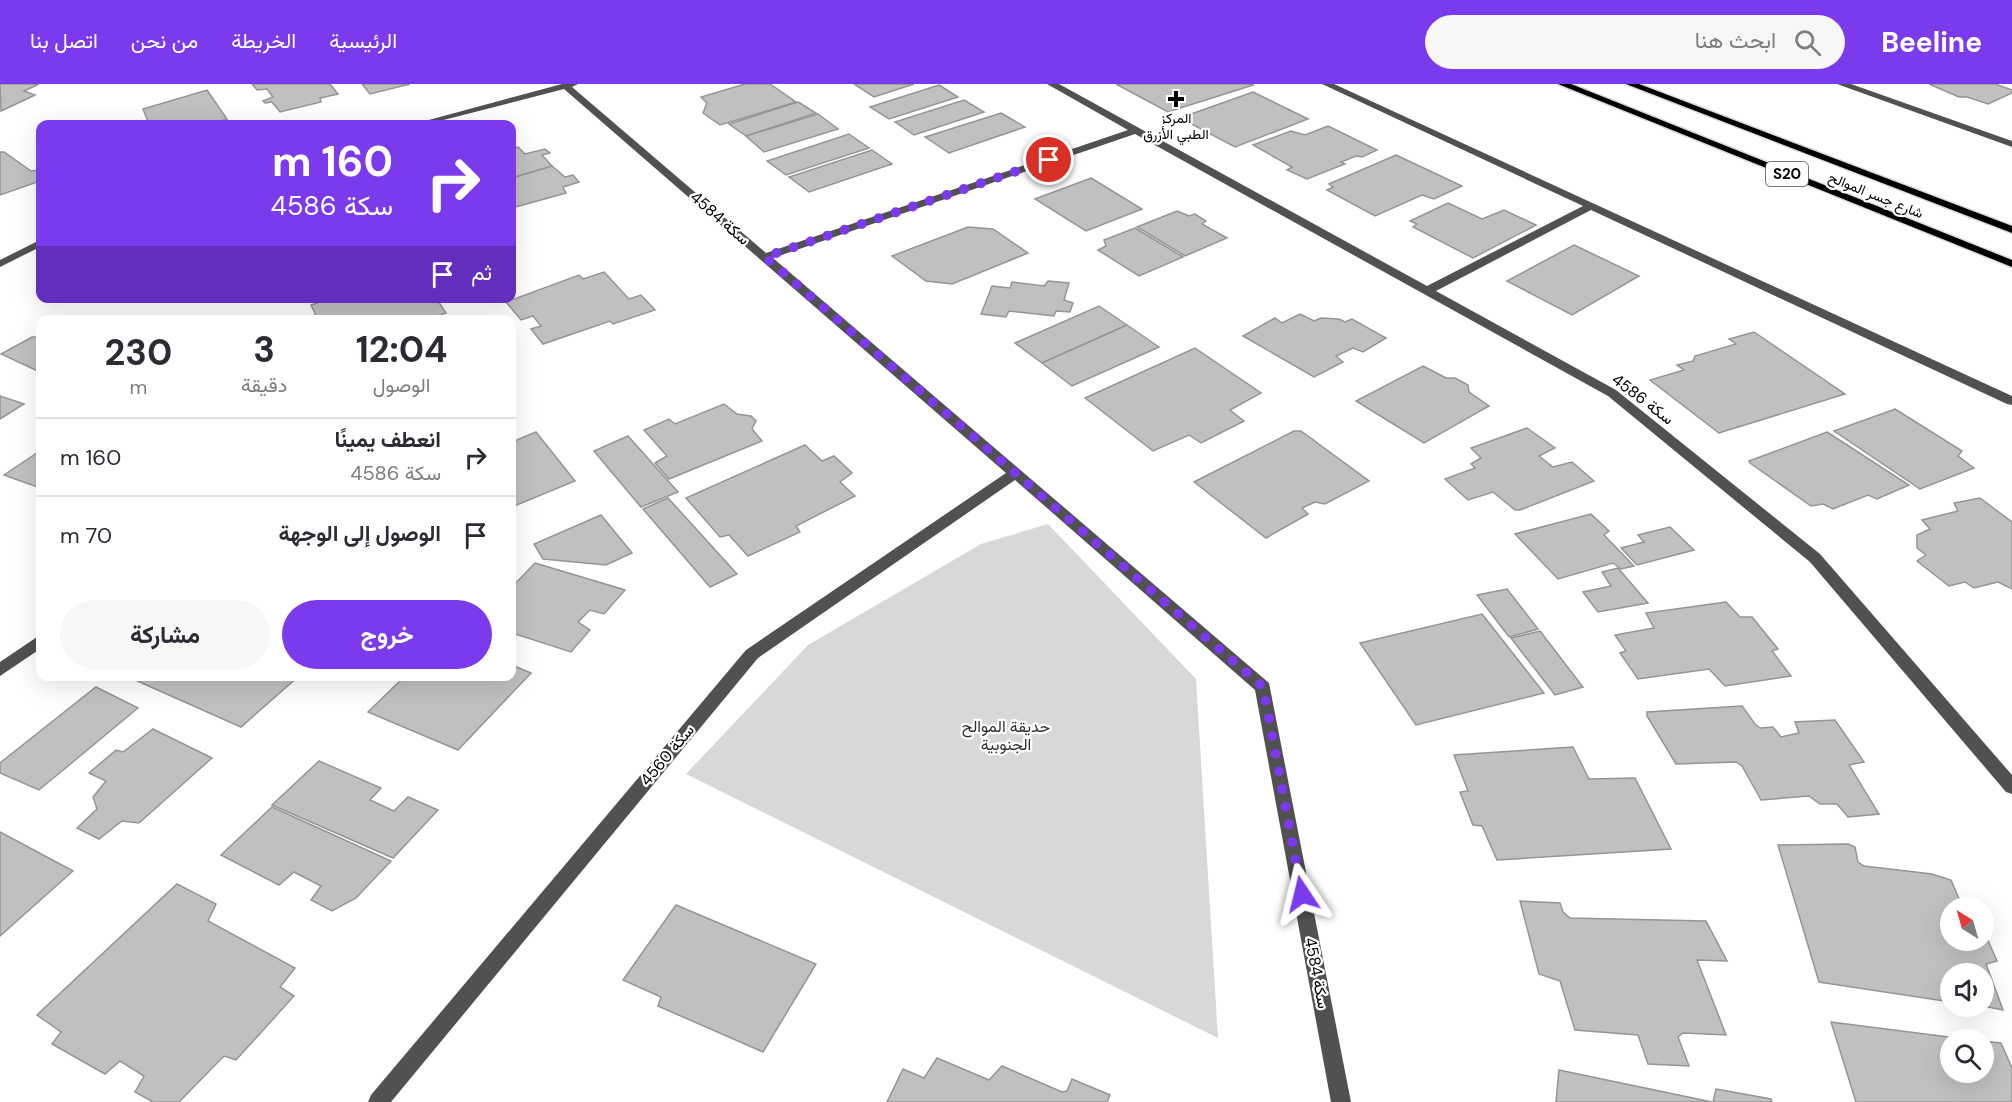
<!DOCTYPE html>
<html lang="ar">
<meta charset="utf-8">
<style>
:root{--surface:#fff;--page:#f7f7f7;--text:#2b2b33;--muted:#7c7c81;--line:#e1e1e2;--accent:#7c3aed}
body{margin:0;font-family:"DM Sans",Vazirmatn,sans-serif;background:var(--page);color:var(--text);direction:rtl;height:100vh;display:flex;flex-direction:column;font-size:22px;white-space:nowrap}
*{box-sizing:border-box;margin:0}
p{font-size:20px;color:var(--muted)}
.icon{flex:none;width:33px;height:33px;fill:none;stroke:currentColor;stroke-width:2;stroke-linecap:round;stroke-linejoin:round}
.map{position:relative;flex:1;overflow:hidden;direction:ltr}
.details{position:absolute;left:36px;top:231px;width:480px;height:366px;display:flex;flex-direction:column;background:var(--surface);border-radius:12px;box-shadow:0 6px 24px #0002;direction:rtl}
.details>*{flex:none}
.banner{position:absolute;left:36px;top:36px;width:480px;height:183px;border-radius:12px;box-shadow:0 6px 24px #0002;direction:rtl;background:#7c3aed;color:#fff;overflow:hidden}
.needle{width:39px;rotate:323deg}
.tools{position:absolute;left:1940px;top:813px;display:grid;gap:12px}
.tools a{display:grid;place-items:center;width:54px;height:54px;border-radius:50%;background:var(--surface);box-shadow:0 6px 24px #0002;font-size:30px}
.pin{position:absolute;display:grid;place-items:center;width:51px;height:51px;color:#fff;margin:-26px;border:3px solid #fff;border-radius:50%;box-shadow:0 2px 6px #0007}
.me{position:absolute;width:66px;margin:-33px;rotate:350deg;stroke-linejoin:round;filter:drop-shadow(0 0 4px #0008)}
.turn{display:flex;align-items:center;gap:21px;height:126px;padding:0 24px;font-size:27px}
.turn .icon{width:78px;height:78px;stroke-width:2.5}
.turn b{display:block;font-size:42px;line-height:51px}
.then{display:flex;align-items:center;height:57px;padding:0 24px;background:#0003;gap:12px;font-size:22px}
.eta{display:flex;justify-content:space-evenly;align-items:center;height:102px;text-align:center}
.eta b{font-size:36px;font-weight:700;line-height:42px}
.action{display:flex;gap:12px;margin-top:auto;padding:12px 24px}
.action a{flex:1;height:69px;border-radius:36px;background:var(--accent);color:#fff;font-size:24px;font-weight:700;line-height:69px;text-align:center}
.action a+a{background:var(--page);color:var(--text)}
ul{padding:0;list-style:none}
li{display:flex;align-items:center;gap:18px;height:78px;padding:0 24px;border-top:2px solid var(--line)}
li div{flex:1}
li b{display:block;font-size:22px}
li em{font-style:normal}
header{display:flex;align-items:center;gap:36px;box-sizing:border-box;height:84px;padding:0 30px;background:var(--accent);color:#fff}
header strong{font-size:28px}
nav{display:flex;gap:33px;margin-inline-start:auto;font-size:21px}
.search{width:420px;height:54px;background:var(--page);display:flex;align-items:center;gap:15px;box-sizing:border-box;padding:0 21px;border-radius:33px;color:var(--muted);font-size:22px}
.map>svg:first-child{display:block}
</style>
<header>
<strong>Beeline</strong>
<div class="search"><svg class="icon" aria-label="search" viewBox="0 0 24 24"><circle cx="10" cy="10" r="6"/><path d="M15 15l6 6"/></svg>ابحث هنا</div>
<nav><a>الرئيسية</a><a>الخريطة</a><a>من نحن</a><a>اتصل بنا</a></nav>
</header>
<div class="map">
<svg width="2012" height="1018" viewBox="0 0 2012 1018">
<rect width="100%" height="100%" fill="#fff"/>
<path fill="#d8d8d8" d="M1048,440L1196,595L1218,954L686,690L808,561L981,460Z"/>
<g fill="#c0c0c0" stroke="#959595" stroke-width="1.5">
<path d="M0,0H39L24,7L35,11L1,27Z"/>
<path d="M252,0H330L338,10L320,14L321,18L280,28L272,18L265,19L263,17L273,13L267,5L257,6Z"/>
<path d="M362,0H410L370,10Z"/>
<path d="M745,0H770L796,18L720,41L703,29L707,19L701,13Z"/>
<path d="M854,0H914L874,13Z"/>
<path d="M1116,0H1251L1253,1L1168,28Z"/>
<path d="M1929,0H1995L2012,6V9L1988,20L1967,13H1959Z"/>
<path d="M939,1L958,13L889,35L870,23Z"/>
<path d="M207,6L227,35L217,38L218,40H149L143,25Z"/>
<path d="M1253,8L1308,35L1235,63L1180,34Z"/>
<path d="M964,16L984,28L914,51L895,38Z"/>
<path d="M798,18L816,29L746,52L729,40Z"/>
<path d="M1001,29L1025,43L949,69L925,53Z"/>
<path d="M818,30L838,45L764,68L746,52Z"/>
<path d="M1328,42L1377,66L1362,73L1356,72L1341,78L1345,80L1307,95L1287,86L1292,83L1253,61L1291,47L1305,51Z"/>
<path d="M849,50L869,64L786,91L767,77Z"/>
<path d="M518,63L525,70L545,65L550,69L542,71L552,82L512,94V64Z"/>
<path d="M872,66L892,80L809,108L789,93Z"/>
<path d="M0,68H4L31,87L38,86L40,97L0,111Z"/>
<path d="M1396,71L1462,102L1434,115L1422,111L1375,132L1327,106L1333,103L1329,100Z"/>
<path d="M552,82L565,93L573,91L579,98L563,103L566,109L512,124V94Z"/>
<path d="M1091,94L1142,125L1086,147L1035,115Z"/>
<path d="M1448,119L1482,135L1504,126L1536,141L1473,174L1413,143L1417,140L1410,137Z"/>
<path d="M1177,127L1189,132L1195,130L1206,137L1202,140L1227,154L1185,172L1137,143Z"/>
<path d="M968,143L993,145L1028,169L952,200L926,197L892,172Z"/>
<path d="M1135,144L1183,173L1139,192L1098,166L1106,162L1104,156Z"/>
<path d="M1574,161L1639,192L1572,231L1507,197Z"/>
<path d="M604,188L629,215L641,211L655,226L613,240L610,237L543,260L531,245L541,242L533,232L521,236L506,218L579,191L583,195Z"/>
<path d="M1048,197L1069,199L1064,216L1073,219L1070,228L1056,227L1054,232L1009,227L1006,233L981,230L992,202L1010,204L1012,198L1044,202Z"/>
<path d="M332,214H436L446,229L428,236H318L311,221Z"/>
<path d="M1099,222L1127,241L1042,279L1015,259Z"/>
<path d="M1300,230L1314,237L1321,234L1339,235L1345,238L1352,235L1386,254L1363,268L1353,264L1336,272L1343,278L1314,293L1243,252L1275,234L1282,239Z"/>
<path d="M1127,241L1159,263L1072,302L1042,279Z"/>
<path d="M1754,248L1845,310L1719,349L1650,296L1684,286L1677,281L1693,277L1695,272L1736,260L1729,255Z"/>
<path d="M32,253H40V288L1,270Z"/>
<path d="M1195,264L1261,309L1230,326L1244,337L1201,359L1189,351L1153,367L1085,314Z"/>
<path d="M1423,282L1446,294H1455L1468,301L1469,308L1489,322L1424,359L1356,317Z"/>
<path d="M0,312L24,320L0,335Z"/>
<path d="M724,320L737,330L751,332L756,337L752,345L762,357L669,395L655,379L667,372L644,346L669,335L675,340Z"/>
<path d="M1895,325L1962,367L1958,372L1974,384L1920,405L1834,347Z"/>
<path d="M1527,344L1555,364L1539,372L1553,383L1572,378L1594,397L1520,426H1515L1493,408L1468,416L1445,395L1475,384L1471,380L1481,374L1471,364Z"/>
<path d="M1294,347H1301L1369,397L1325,420L1315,418L1302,424L1308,430L1266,454L1194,398Z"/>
<path d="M536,348L575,397L512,423V358Z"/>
<path d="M1827,348L1909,401L1877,415L1868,411L1833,425L1823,420L1811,422L1750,379L1749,377Z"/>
<path d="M628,352L678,408L641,423L594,367Z"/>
<path d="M805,361L822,377L834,372L852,389L840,398L855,412L796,442L800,448L748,472L729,451L720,453L686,414Z"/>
<path d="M40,367V404L4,391Z"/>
<path d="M668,414L737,490L710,503L643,425Z"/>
<path d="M1980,414L2012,438V505L1998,498L1974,504L1965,498L1949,502L1917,477L1926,471L1917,464V451L1930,445L1922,436L1958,427L1954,419Z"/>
<path d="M1591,430L1609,447L1604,451L1634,482L1621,485L1613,479L1558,495L1515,450Z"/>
<path d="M601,431L632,469L606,481L543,475L534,460Z"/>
<path d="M1670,443L1694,466L1637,481L1621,464L1644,458L1638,451Z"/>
<path d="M535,479L625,506L604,530L590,526L578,538L590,546L571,568L512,549V503Z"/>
<path d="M1618,484L1648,519L1598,528L1583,508L1611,502L1602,488Z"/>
<path d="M1507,505L1538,545L1509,553L1477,511Z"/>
<path d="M1726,518L1740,533H1752L1778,565L1772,567L1791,592L1725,602L1709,585L1638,595L1620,569L1626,567L1615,551L1654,544L1646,529Z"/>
<path d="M1482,530L1544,609L1416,641L1360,559Z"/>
<path d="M1540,547L1583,603L1555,611L1511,554Z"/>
<path d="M512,581L531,589L458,666L368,628L405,592H512Z"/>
<path d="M139,592H299L241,643L135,596Z"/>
<path d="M96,603L138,624L39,706L0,689V679Z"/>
<path d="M1742,622L1755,640L1760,644L1773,643L1781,653L1799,649L1795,638L1835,636L1864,678L1849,681L1879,730L1848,733L1837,720H1820L1809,712L1761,716L1742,682L1736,678L1676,680L1647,632V628Z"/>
<path d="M153,645L212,674L139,739L122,737L99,755L77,744L97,725L93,713L106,697L89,689L116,666L123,668Z"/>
<path d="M1573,663L1589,695L1635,694L1671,765L1497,776L1482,742L1473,741L1460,708L1468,707L1454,671Z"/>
<path d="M319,677L381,704L370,716L394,727L408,713L438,726L393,774L272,721Z"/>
<path d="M272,723L391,777L356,814L332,827L311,816L321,802L294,788L279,801L221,771Z"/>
<path d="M0,748L73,787L0,852Z"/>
<path d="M1848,760L1855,763L1858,778L1864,782L1932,790L1951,796L1963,824H1950V856H1983V845L1997,877L1986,880L2003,926L1982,922L1983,890H1950V918L1819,898L1778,761Z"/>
<path d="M177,800L216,820L208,837L295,884L280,903L294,912L236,976L224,972L179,1018H153L135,1008L144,992L120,977L105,990L52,960L61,948L37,931Z"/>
<path d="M1520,817L1560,819L1563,828L1570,834L1706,837L1727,877L1697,876L1726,951L1683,949L1678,953L1689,982L1648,980L1638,951L1575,946L1560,897L1539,890Z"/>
<path d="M676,821L816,880L763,968L658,922L661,913L623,896Z"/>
<path d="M1831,938L1972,956H1950V988H1983V957L2001,959L2012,984V1018H1856Z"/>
<path d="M937,974L989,996L1002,982L1062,1008L1067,1007L1072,995L1110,1011L1107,1018H887L903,985L924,994Z"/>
<path d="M1559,986L1712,1018H1556Z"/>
<path d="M1716,1005L1771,1015L1772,1018H1713Z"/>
</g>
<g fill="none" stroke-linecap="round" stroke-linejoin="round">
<g stroke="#dbdbdb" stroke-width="3">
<g id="major">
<path d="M1558,0H1571L2012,176V183Z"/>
<path d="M1626,0H1639L2012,142V149Z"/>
</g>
</g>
<g fill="#515151" fill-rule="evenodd">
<path d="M562,0H578L572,3L766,169L1128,46L1047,0H1059L1427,202L1583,122L1322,0H1334L2012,312V321L2007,320L1591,126L1436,207L1616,306L1820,470L2012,691V710L2006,708L1810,478L1608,312L1135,50L773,174L1269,599L1351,1018H1331L1255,606L1015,396L758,574L391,1018H368L371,1011L746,566L1006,389L564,5L428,40H414Z"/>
<path d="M1837,0H1851L2012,57V63Z"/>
<path d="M40,156V163L0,183V176Z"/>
<path d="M40,551V565L0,592V578Z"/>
</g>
<use href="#major" fill="#000" fill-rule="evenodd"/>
</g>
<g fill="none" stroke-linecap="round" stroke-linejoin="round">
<path stroke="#7c3aed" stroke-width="10" stroke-dasharray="0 18" d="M1049,76L765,173L1263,603L1302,810"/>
</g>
<path fill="#000" stroke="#fff" stroke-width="2" d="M1173 6h6v6h6v6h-6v6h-6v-6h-6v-6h6z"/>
<g text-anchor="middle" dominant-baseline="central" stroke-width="4.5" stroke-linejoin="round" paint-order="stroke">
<g font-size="14" fill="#000" stroke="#fff">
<text x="1176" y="34">المركز<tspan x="1176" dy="16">الطبي الأزرق</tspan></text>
</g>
<g font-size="14" fill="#000" stroke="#fff">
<text transform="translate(1876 111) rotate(22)">شارع جسر الموالح</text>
</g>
<rect fill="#fff" stroke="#4c4c4c" stroke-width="1.5" x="1766" y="78" width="42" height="24" rx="4.5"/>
<g font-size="15" font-weight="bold" fill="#000">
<text x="1787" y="90">S20</text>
</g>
<g font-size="16" fill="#000" stroke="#fff">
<text transform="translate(720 134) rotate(41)">سكة 4584</text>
<text transform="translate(1643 315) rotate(37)">سكة 4586</text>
<text transform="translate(667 671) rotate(-50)">سكة 4560</text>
<text transform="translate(1317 889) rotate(79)">سكة 4584</text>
</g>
<g font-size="16" fill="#2f2f2f" stroke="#fff">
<text x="1006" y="642">حديقة الموالح<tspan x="1006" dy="18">الجنوبية</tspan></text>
</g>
</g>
</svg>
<div class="tools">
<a><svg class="needle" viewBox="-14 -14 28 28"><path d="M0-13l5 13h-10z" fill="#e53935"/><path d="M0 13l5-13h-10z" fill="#7c7c81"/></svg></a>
<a><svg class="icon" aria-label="sound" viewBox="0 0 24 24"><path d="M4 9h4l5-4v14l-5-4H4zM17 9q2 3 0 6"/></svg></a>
<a><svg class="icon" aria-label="search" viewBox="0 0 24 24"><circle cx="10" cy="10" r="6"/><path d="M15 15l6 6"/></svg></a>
</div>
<div class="pin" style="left:1049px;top:76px;background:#d93025"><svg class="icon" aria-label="arrive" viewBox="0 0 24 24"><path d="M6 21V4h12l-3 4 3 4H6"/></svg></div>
<svg class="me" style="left:1302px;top:810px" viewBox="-20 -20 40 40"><path d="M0-17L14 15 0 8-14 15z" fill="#7c3aed" stroke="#fff" stroke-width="4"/></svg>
<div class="banner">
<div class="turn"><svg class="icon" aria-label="right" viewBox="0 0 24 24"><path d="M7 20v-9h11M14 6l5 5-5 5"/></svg><div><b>160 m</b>سكة 4586</div></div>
<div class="then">ثم<svg class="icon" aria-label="arrive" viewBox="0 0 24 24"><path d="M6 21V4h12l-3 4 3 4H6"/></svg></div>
</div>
<section class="details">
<div class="eta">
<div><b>12:04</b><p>الوصول</p></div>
<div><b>3</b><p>دقيقة</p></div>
<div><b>230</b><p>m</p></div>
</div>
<ul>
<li><svg class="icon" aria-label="right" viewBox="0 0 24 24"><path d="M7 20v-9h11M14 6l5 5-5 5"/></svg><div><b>انعطف يمينًا</b><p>سكة 4586</p></div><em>160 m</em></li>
<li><svg class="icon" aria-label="arrive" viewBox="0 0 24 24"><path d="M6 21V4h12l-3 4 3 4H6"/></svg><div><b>الوصول إلى الوجهة</b></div><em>70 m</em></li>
</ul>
<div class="action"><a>خروج</a><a>مشاركة</a></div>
</section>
</div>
